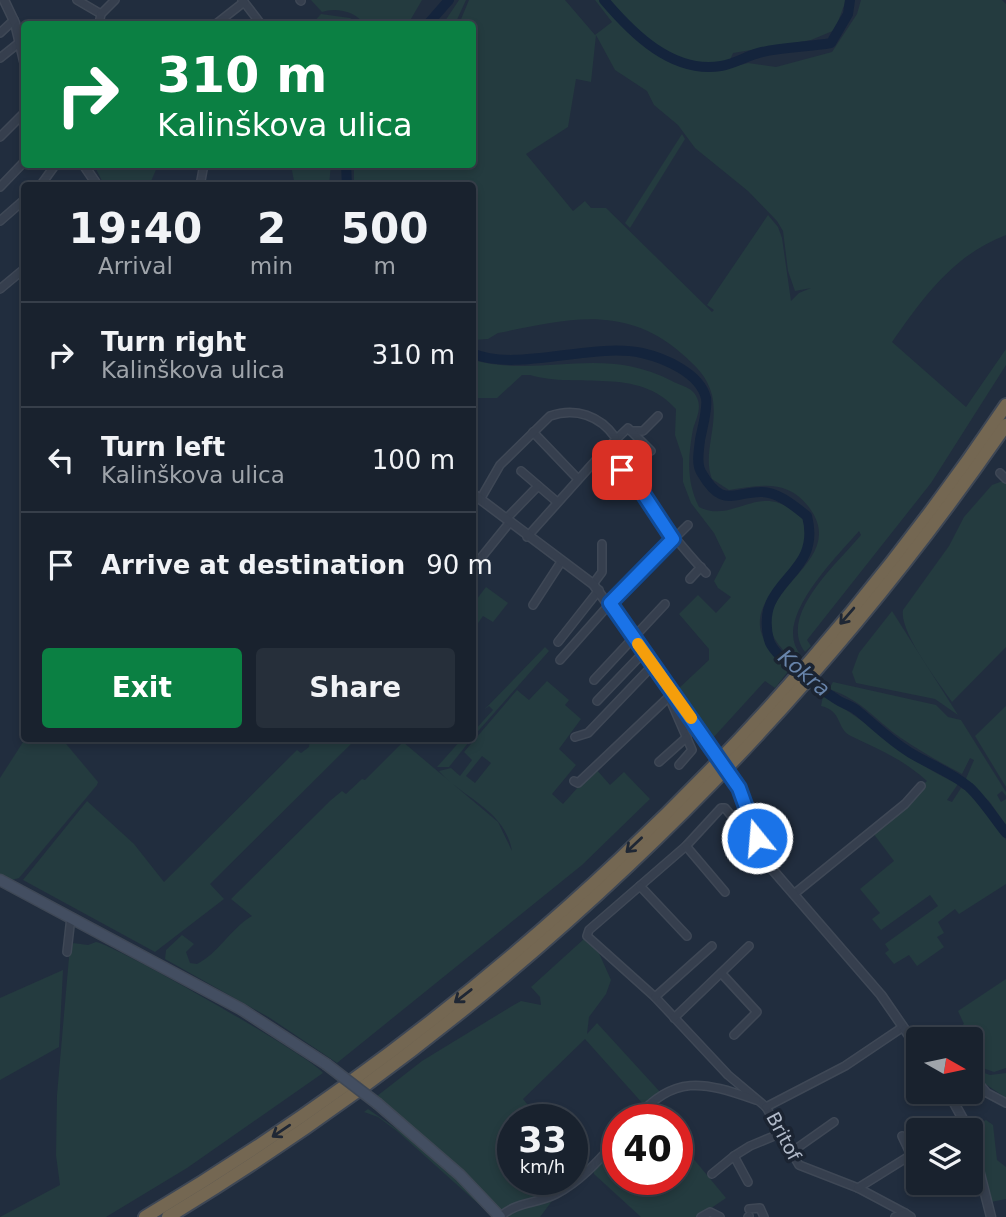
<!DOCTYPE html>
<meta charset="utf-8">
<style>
:root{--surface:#19222e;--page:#262f3a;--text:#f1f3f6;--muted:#9fa4aa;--line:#373f4a;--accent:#0b8043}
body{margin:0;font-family:"DejaVu Sans",sans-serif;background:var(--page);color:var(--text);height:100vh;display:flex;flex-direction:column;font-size:26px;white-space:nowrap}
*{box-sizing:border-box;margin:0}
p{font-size:23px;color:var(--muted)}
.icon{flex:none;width:38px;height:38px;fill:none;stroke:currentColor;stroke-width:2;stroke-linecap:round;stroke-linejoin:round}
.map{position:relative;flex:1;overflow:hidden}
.panel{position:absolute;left:21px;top:182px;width:455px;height:560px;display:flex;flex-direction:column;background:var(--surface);border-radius:7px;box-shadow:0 4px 10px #0003,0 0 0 2px var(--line)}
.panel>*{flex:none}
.banner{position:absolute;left:21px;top:21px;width:455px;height:147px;border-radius:7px;box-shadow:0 4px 10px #0003,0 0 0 2px var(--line);background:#0b8043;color:#fff;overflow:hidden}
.needle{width:46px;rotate:99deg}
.tools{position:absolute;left:906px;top:1027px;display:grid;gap:14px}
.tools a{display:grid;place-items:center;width:77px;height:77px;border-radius:7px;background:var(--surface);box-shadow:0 4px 10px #0003,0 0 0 2px var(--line);font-size:35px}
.speed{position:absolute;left:497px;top:1104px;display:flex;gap:14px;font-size:35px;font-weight:700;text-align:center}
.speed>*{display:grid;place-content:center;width:91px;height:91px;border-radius:50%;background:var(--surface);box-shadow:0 4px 10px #0003,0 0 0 2px var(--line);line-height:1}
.speed small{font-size:18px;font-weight:400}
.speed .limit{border:10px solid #d22;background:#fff;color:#111}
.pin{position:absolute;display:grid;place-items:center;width:60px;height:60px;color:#fff;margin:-30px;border-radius:14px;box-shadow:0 4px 10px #0006}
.me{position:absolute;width:77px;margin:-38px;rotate:343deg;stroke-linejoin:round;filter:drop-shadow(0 0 5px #0008)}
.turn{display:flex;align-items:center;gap:24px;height:147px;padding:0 21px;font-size:32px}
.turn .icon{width:91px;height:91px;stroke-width:2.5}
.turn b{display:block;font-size:49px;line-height:60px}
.eta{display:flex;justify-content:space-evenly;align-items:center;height:119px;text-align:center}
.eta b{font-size:42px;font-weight:700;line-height:49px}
.cta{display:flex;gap:14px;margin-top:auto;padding:14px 21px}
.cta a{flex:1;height:80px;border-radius:7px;background:var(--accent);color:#fff;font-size:28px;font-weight:700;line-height:80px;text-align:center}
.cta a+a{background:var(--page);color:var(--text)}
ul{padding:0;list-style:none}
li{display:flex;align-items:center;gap:21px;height:105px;padding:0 21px;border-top:2px solid var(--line)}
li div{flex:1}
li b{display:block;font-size:26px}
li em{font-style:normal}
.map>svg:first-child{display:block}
</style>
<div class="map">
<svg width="1006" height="1217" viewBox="0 0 1006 1217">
<rect width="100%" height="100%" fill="#212d3e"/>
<g fill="#243b3f" fill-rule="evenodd">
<path d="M311,0H422L408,24H364C356,11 335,7 322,12Z"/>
<path d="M459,0H466L455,24H443Z"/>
<path d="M469,0H565L595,35L612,22L595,0H601L619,22L646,46L668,59L691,66L725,69L748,63L776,67L832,52L857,14L861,0H1002L1006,4V235C953,255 923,298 892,342L966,407L1006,349V365L931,483L807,640L811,646L805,652C777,615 838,563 861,535L859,531C837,557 769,622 802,656L795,664C786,652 770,639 770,624C770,581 847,556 808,506C785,478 760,486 729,490L712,479C702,453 719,427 712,395C707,376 696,366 681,353C623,303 565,320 498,333L488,339L473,340L472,186L354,185V165L472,164V24H459ZM596,35L615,70L647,91L654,105L678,125L695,148L748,191L777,221L783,231L788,271L795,291L811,288L799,293L791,301L782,238L778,227L768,215L707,305L714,310L712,312L606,208H591L585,201L573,211L526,154L568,127L576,79L591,82Z"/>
<path d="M607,0H846L835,30L811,40L733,53L729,62C679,73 635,36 607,0Z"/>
<path d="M321,14L350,18L359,24H312Z"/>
<path d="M682,134L685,139L630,228L625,223Z"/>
<path d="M94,165H158L149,186L104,185Z"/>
<path d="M291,165H331L329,185H301L294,181Z"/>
<path d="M473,360C543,379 600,344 672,381C681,386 693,387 697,398C702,408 696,419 693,429C688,457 686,481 699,507C732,524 757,484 792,510C797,514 805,520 807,526C823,576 707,602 790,669L775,688L765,681L712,739L677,690L709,660V649L679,614L698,595L716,613L731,597L718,588L714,581L726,558L714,533L691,503L683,482V459L675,435L676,409C638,366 578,389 530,375H522L497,398H473Z"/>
<path d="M1000,482H1006V647L952,702C939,683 899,632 903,610L949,546L964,517L992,485Z"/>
<path d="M486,587L508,603L493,622L483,616L473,630V604Z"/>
<path d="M892,611L958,715L935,699L856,683L852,672L859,653Z"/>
<path d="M545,647L549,651L472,738L473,732L493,710L489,706L484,710Z"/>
<path d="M547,681L569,700L565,705L581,719L559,749L576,765L552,794L563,804L595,768L610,785L624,772L650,799L582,865L337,1063L270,1018L165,959L166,950L182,935L194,944L186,952L190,963L197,964C219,953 230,929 252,916L231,899L331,800L342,791L346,794L362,779L365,780L403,742L498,822L512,851C505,810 464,799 439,771L451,768L460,776L472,760L464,752L517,690L529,700ZM482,756L491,763L475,783L466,776Z"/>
<path d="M833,682L936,705L948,717L961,720L1006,792V796L1002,791L997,795L1001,802L1006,799V825L989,801L965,781L974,760L970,758L962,774C941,763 920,751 901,738C874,719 862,700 829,689Z"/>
<path d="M823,696C871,722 906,761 958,784L947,800L952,802L961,788L969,792L1006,840V884L959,914L955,909L938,922L944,933L937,937L944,947L917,966L909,955L894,964L885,953L889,950L885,944L938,906L930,895L881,930L872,919L880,913L860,889L894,861L873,833L927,781C900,757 881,751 851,736C836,729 843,711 821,706Z"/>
<path d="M1006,706V787L975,736Z"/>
<path d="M472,738L449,767H437L462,739Z"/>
<path d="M62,739L98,782L97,785L19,878L12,880L0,874V778L25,739Z"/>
<path d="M310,739H356L210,884L224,899L155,952L23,880L87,801L134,844L164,882L297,750L301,753L309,747Z"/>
<path d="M585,938L598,951L611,980L606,994L589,1017L587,1034L597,1023L661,1093L652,1097L644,1105L585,1039L523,1099L540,1120H513V1180H572V1157L584,1170L564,1187L502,1211L457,1166L377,1096L422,1061L512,1006L521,1001L541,1005L540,997L531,987Z"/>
<path d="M96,942C118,946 313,1058 323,1073L187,1168L106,1217H0L60,1185L56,1155L57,1095L70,946L73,943L88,945Z"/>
<path d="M63,970L59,1047L0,1080V998Z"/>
<path d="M1006,979V1068L994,1072L971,1064V1040L952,1039L949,1034L964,1024L958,1011Z"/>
<path d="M971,1068L990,1075L1006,1073V1098L981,1081Z"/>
<path d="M368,1109L398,1130L401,1128L451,1172L493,1217L397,1131L378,1117L364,1112Z"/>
<path d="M986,1120L993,1125L997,1160L1006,1167V1199L991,1202L972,1127Z"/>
<path d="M677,1139L726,1198L698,1217H641L594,1174L593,1170L618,1141V1180H677Z"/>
<path d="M555,1197L540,1217H508L507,1214Z"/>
</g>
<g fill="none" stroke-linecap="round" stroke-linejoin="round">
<g stroke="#14243c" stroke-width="10">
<path d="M604,0C632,33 672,74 721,66C735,64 748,55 762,52C784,47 809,47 831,43L848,14L850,0"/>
<path d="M428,24L449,0"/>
<path d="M346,164L347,186"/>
<path d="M472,353C515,373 592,342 642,353C664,358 700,373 706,398C708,409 702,429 700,440C699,450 696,463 701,472C722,508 731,493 760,492C777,491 794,506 807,516C823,578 753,578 769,640C773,657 820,689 836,699C843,704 853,706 859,712C876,726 890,740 909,752C928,764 951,772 969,787C983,800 994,818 1006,833"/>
</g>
<g stroke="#3f4856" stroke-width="10">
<g id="minor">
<path d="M77,0L101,14"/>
<path d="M300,0L301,1"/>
<path d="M244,2L261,24"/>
<path d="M99,24L101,14L115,0"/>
<path d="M216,24L244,2L242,0"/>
<path d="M0,33L14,20"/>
<path d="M0,58L20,42"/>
<path d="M0,137L24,113"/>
<path d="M40,186L56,164"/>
<path d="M200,186L204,164"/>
<path d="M0,187L24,162"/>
<path d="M0,221L24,200"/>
<path d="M0,289L24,269"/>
<path d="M631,431H643L658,416"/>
<path d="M533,432L577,478"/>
<path d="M604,451L628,428L651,451"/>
<path d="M521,471L556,501"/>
<path d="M1000,473L1006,479"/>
<path d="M481,498L500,465L550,416C576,407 600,416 615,437"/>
<path d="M507,518L538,486"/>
<path d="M527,537L604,451C642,491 667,533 706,573"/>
<path d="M472,569L510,522"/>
<path d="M690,579L701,567"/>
<path d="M593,584L602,572V544"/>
<path d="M533,605L561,562"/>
<path d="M558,642L599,590"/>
<path d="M560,660L622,590L688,525"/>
<path d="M594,680L665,604"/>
<path d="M669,697L692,750L679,765"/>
<path d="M597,701L644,652"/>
<path d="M575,737L588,733L653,665"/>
<path d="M659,762L687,737"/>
<path d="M574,781L578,783L673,693"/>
<path d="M753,827L738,824L725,808H721L686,846L589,930L587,936L655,997L728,1075L766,1107"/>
<path d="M686,846L725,892"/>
<path d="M640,886L687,936"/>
<path d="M794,894L905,804L921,786"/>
<path d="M67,952L71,917"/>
<path d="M722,974L757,1012L734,1035"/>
<path d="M655,997L712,946"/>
<path d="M674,1018L749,946"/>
<path d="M971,1074L987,1093L1006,1103"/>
<path d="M766,1107L799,1165L858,1188L905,1213"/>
<path d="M766,1107L845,1066L903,1027"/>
<path d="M634,1120C675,1074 702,1081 756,1100"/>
<path d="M790,1153L834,1122"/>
<path d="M734,1156L750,1146L779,1134"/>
<path d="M712,1174L734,1156L748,1182"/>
<path d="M858,1188L911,1155L902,1136"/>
<path d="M749,1209L760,1208L764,1217"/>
<path d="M500,1217C517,1201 537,1204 556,1194C580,1182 600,1159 618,1139"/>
<path d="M701,1217L710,1212L720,1217"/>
<path d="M748,1217L749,1216"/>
<path d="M895,1217L905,1213L911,1217"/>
</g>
</g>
<g stroke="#3f4856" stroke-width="11">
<g id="tertiary">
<path d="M4,0L15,23L24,61"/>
<path d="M83,164L98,186"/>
<path d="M472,493L593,584L707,741"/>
<path d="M739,788L761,848L771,868L881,995L919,1050"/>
<path d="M948,1092L969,1130"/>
<path d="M971,1138L991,1217"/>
</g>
</g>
<g stroke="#3f4856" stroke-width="13">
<g id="secondary">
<path d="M0,880L241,1009L326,1064"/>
<path d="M378,1104L460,1175L500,1217"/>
</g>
</g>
<g stroke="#3e4755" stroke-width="16">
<g id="motorway">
<path d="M145,1217C486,1014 784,735 1006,405"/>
<path d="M168,1217C500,1016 786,744 1006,425"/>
</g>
</g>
<use href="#minor" stroke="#363f4e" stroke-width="7"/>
<use href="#tertiary" stroke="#363f4e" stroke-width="8"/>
<use href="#secondary" stroke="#434e61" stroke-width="10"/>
<use href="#motorway" stroke="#746752" stroke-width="12"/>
<g stroke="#3f4856" stroke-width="11" stroke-linecap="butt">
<path id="tertiary-bridge" d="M707,741L739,788"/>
</g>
<g stroke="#3f4856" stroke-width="13" stroke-linecap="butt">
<path id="secondary-bridge" d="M326,1064L378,1104"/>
</g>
<use href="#tertiary-bridge" stroke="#363f4e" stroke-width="8"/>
<use href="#secondary-bridge" stroke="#434e61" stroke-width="10"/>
</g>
<defs><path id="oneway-shaft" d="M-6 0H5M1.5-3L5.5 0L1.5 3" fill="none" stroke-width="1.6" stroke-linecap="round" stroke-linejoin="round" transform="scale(1.75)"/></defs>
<g stroke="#1f2734">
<use href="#oneway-shaft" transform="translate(847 616) rotate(131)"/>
<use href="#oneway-shaft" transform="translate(634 845) rotate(137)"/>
<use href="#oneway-shaft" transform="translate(463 996) rotate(142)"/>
<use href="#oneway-shaft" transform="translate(281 1131) rotate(146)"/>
</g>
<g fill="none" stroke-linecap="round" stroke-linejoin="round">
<g stroke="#114b97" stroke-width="18">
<path id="route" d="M622,470L640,489L673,539L610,603L739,788L757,838"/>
</g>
<use href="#route" stroke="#1a73e8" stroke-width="12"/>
<path stroke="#f59e0b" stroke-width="12" d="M638,644L691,718"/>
</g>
<g text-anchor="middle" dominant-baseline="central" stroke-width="7" stroke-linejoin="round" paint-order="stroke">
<g font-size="19" fill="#b1bac9" stroke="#1b2432">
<text transform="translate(784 1136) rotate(62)">Britof</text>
</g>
<g font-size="21" font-style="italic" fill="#6884aa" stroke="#1b2432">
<text transform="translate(804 673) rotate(40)">Kokra</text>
</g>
</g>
</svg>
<div class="tools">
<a><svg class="needle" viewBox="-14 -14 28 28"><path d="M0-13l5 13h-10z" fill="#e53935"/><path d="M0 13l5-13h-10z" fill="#9fa4aa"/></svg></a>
<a><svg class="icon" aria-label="layers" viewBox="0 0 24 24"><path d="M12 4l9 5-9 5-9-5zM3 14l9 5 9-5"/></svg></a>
</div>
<div class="speed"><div>33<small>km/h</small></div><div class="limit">40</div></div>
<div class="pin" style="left:622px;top:470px;background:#d93025"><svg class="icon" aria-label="arrive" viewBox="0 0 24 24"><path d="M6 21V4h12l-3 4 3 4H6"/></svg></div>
<svg class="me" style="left:757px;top:838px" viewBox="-20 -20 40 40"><circle r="17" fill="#1a73e8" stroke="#fff" stroke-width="3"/><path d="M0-11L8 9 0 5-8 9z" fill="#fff"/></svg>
<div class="banner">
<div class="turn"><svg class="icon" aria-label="right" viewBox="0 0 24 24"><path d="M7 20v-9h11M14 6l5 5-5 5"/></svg><div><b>310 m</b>Kalinškova ulica</div></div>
</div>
<section class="panel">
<div class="eta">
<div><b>19:40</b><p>Arrival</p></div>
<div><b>2</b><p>min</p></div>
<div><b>500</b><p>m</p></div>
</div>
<ul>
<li><svg class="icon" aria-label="right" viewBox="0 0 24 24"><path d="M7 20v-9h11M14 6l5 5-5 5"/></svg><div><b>Turn right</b><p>Kalinškova ulica</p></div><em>310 m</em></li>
<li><svg class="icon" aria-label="left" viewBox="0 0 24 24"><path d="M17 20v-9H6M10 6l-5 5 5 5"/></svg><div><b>Turn left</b><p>Kalinškova ulica</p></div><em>100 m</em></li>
<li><svg class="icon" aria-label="arrive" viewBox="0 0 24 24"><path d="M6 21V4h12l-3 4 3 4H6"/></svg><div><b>Arrive at destination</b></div><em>90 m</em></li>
</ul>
<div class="cta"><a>Exit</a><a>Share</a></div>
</section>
</div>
